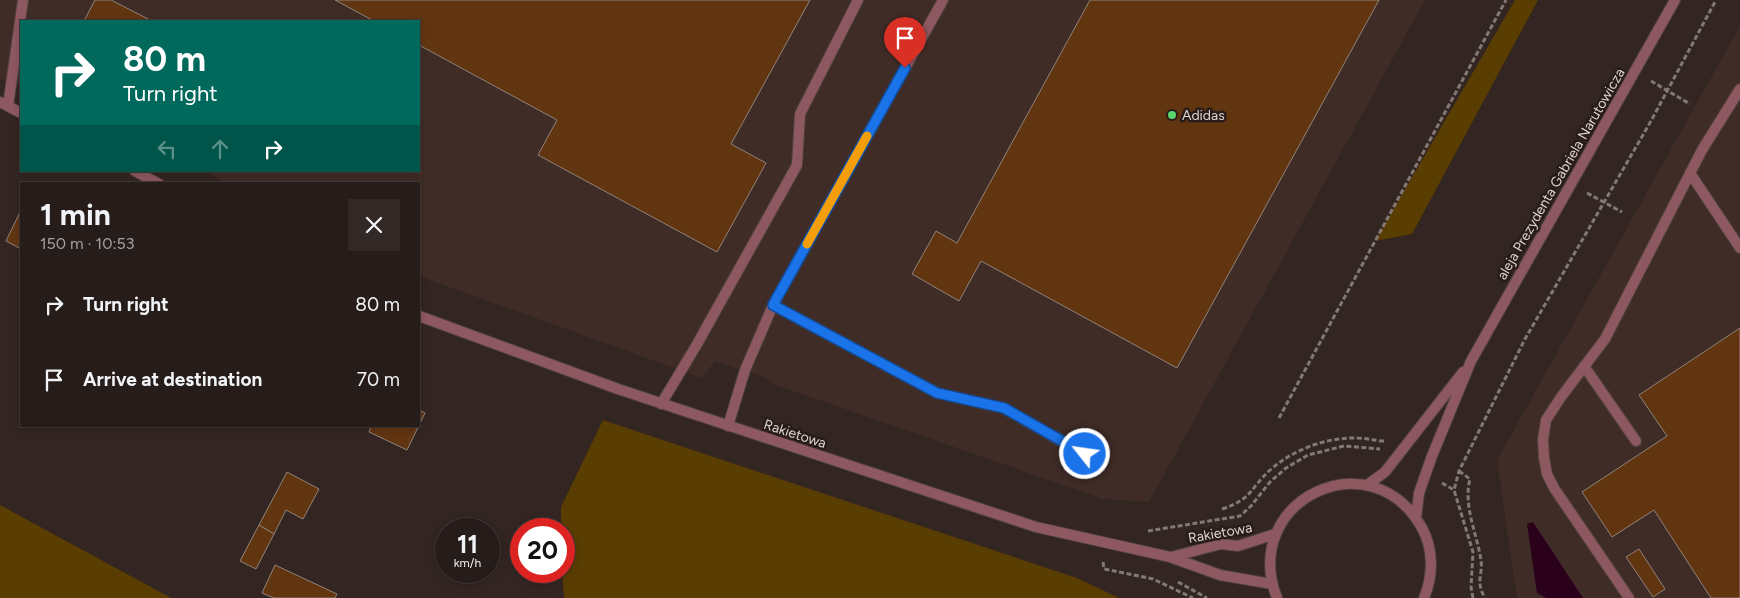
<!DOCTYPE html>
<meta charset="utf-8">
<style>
:root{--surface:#261c1a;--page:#322927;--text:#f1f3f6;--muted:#a4a1a2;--line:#423a39}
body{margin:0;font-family:Figtree,sans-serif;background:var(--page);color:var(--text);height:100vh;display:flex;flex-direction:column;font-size:19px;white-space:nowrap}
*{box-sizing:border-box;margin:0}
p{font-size:16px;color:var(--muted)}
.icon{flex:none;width:28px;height:28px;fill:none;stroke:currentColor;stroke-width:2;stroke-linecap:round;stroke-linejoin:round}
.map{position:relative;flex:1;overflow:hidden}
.drawer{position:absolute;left:20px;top:182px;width:400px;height:245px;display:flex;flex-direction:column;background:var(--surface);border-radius:0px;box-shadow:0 2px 8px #0003,0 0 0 1px var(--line)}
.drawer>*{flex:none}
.hud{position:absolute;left:20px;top:20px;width:400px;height:152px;border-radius:0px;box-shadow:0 2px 8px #0003,0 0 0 1px var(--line);background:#00695c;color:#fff;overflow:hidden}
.speed{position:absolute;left:435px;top:518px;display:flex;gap:10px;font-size:25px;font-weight:700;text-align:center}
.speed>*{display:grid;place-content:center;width:65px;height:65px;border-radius:50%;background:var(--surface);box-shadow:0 2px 8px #0003,0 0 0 1px var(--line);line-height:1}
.speed small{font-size:12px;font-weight:400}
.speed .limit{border:8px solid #d22;background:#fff;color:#111}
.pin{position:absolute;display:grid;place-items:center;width:42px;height:42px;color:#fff;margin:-51px -21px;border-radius:50% 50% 50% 0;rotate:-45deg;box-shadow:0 0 5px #0007}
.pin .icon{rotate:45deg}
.me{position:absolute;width:55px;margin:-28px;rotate:300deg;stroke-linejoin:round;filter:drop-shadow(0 0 4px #0008)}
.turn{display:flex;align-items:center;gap:18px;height:105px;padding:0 20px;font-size:22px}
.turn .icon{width:65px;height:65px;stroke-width:2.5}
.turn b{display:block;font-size:35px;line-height:42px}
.lanes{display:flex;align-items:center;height:48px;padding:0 20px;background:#0003;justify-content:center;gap:25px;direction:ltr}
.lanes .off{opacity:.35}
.round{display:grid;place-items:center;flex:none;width:52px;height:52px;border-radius:0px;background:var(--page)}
.headline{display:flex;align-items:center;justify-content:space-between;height:85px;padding:0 20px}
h1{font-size:30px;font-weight:700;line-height:38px}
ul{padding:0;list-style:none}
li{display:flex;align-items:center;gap:15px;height:75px;padding:0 20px}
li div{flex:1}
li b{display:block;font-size:19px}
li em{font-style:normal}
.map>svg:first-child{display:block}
</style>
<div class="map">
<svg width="1740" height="598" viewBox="0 0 1740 598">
<rect width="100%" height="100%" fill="#332522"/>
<g fill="#402c27">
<path d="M0,0H1425L1149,502L1103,499L776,385L765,377L715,361L702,378L419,276V184H229L203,171H419V21H21V87L0,78Z"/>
<path d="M1740,26V598H1517L1497,460Z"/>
</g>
<g fill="#5a3d00">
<path d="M1515,0H1538L1412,234L1375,241Z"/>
<path d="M603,420L1077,578L1119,598H564L562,571H564V529H561V507Z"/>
<path d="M0,505L171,598H0Z"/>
</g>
<path fill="#2b001b" d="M1533,522L1583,598H1546L1537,593L1527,524Z"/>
<g fill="#623511" stroke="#90837a">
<path d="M95,0H111L152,21H84Z"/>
<path d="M335,0H810L731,144L766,163L717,252L538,155L557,120L419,45V21H374Z"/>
<path d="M1090,0H1379L1177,368L981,261L959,301L912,274L936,231L957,243Z"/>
<path d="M21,210V249L6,241Z"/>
<path d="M1740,328V598H1711L1654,510L1612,537L1582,492L1667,436L1639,395Z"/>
<path d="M419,410L425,413L407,450L369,432L371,426H419Z"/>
<path d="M287,472L319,489L303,519L286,510L274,534L259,525Z"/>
<path d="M259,525L274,534L256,569L240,561Z"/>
<path d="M1639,549L1665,589L1653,597L1626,557Z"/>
<path d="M275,565L337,594L335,598H274L262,593Z"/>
</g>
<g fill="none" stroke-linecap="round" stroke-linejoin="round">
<g stroke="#4e413e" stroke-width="12">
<g id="service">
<path d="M8,106L23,0"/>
<path d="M1690,173L1740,248"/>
<path d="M773,305L937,393L1004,408L1085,455"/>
<path d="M1584,366L1636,441"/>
<path d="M661,404L696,346L797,165L800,114L858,0"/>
<path d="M728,426L745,370L773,305L943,0"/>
<path d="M1629,598L1554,488L1547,474L1544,458L1543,440L1546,420L1561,397L1605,339L1702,150L1740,89"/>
</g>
</g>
<g stroke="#4e413e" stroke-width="12">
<g id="minor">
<path d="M0,102L21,113"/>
<path d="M135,171L159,184"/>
<path d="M419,316L618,389L1036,527L1170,557L1220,575L1272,584"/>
<path d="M1171,557L1221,544L1238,546L1275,534"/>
</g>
</g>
<g stroke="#4e413e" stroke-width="12">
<g id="tertiary">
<path d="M1367,485L1385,472L1463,372"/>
<path d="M1416,518L1419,493L1432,456L1471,361L1675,0"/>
<path d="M1277,598C1239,500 1371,437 1422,528C1434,550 1433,576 1424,598"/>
</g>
</g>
<g stroke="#847875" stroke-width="3" stroke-dasharray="5 2.5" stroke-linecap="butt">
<path d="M1651,81L1690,104"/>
<path d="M1587,193L1622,212"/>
<path d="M1279,418L1506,0"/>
<path d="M1459,471L1470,479C1463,506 1477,534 1481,560C1483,577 1475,580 1485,598"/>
<path d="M1442,483L1454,490"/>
<path d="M1222,509C1252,499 1249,490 1269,471C1292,450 1326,437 1358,438C1367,438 1375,441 1385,441"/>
<path d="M1148,531L1240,516L1251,506L1270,482L1286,468L1308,455L1344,446L1380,449"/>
<path d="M1103,562L1104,569L1153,579L1193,598"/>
<path d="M1178,582L1207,598"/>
<path d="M1473,598L1471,587L1473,552L1454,490L1459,471L1525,339L1651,121L1716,0"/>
</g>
<use href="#service" stroke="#8e5861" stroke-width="10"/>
<use href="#minor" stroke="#8e5861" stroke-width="10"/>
<use href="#tertiary" stroke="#8e5861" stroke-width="10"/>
</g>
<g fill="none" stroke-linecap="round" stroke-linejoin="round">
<g stroke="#114b97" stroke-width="12">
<path id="route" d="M905,68L773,305L937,393L1004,408L1085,454"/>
</g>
<use href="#route" stroke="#1a73e8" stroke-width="9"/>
<path stroke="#f59e0b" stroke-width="9" d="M807,244L867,136"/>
</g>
<circle fill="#58d570" stroke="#291c19" stroke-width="2" cx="1172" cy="115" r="5"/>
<g text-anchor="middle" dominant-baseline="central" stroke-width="5" stroke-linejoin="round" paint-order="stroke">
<g font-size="14" fill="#ded4d2" stroke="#291c19" text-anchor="start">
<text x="1182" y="115">Adidas</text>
</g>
<g font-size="14" fill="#ded4d2" stroke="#291c19">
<text transform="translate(1561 174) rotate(-60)">aleja Prezydenta Gabriela Narutowicza</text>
<text transform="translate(795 434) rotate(18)">Rakietowa</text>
<text transform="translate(1220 533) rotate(-10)">Rakietowa</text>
</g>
</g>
</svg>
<div class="speed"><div>11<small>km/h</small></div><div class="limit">20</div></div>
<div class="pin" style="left:905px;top:68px;background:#d93025"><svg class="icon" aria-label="arrive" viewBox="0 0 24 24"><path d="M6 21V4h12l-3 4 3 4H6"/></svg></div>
<svg class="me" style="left:1085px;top:454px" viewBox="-20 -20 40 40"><circle r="17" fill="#1a73e8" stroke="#fff" stroke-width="3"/><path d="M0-11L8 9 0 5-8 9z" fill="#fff"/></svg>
<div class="hud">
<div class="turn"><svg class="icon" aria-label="right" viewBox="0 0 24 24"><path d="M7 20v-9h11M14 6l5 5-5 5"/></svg><div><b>80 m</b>Turn right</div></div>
<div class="lanes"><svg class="icon off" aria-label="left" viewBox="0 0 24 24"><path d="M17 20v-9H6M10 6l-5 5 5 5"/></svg><svg class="icon off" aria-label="ahead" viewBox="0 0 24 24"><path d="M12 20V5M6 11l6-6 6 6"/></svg><svg class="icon" aria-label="right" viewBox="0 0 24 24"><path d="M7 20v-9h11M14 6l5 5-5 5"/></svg></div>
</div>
<section class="drawer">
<div class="headline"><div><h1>1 min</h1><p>150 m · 10:53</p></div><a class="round"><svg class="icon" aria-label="close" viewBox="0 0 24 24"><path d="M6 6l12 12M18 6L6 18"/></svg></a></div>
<ul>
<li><svg class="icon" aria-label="right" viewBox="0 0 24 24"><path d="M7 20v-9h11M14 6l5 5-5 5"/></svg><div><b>Turn right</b></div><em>80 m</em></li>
<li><svg class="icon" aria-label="arrive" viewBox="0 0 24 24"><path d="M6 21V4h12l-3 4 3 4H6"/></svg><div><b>Arrive at destination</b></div><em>70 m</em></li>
</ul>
</section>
</div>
